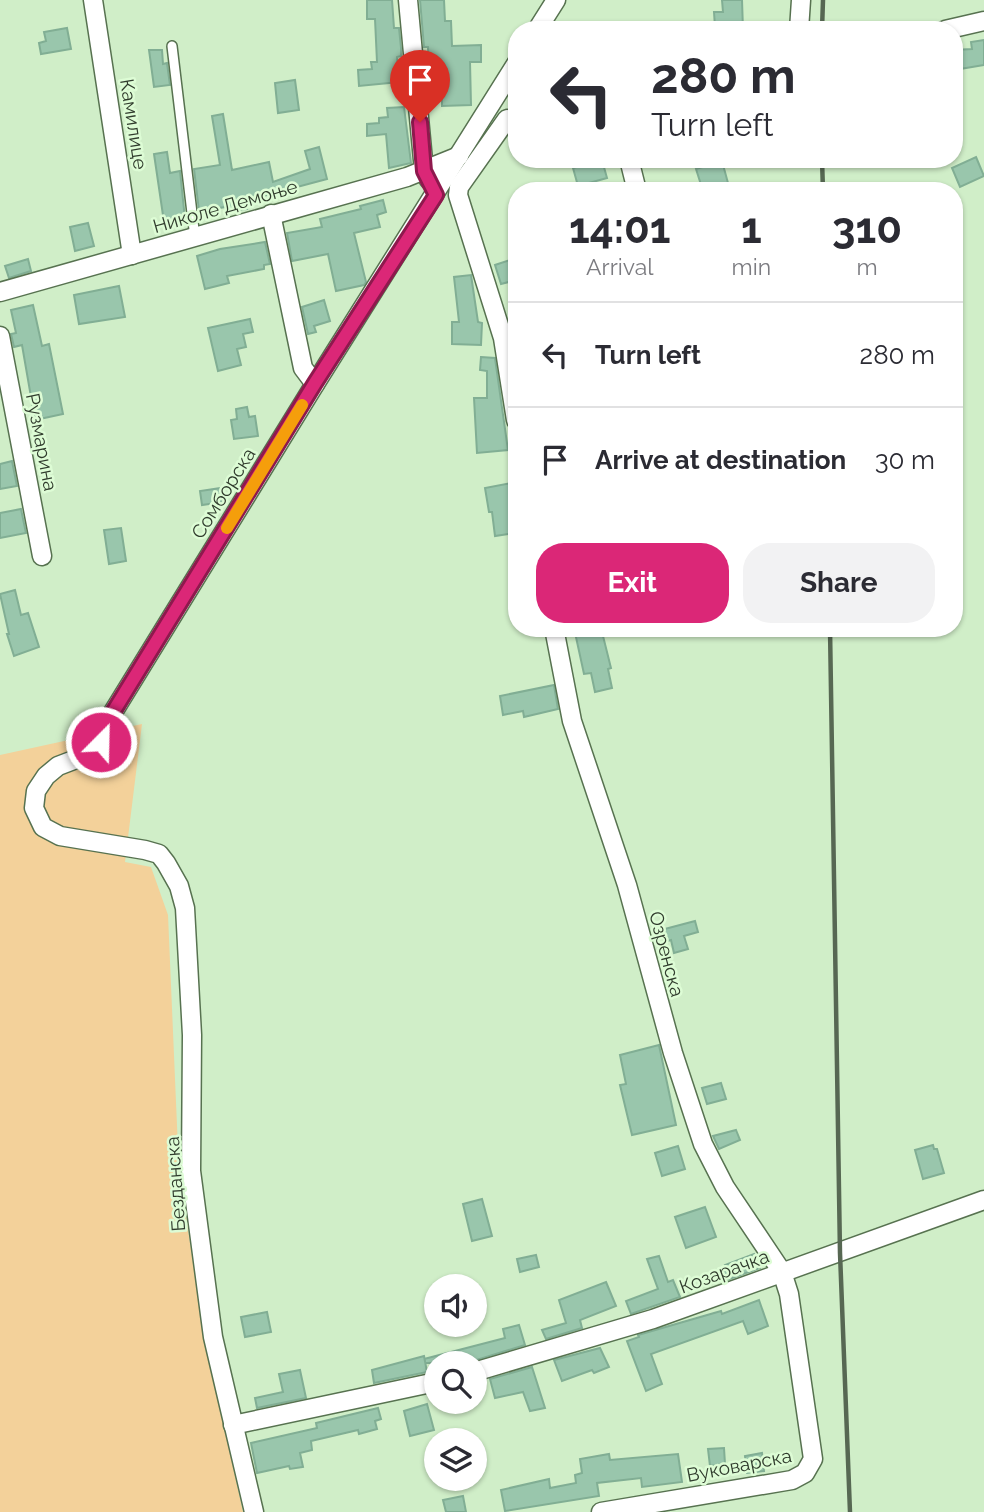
<!DOCTYPE html>
<meta charset="utf-8">
<style>
:root{--surface:#fff;--page:#f2f2f3;--text:#2b2b33;--muted:#7c7c81;--line:#e1e1e2;--accent:#db2777}
body{margin:0;font-family:Raleway,sans-serif;background:var(--page);color:var(--text);height:100vh;display:flex;flex-direction:column;font-size:26px;white-space:nowrap}
*{box-sizing:border-box;margin:0}
p{font-size:23px;color:var(--muted)}
.icon{flex:none;width:38px;height:38px;fill:none;stroke:currentColor;stroke-width:2;stroke-linecap:round;stroke-linejoin:round}
.map{position:relative;flex:1;overflow:hidden}
.side{position:absolute;left:508px;top:182px;width:455px;height:455px;display:flex;flex-direction:column;background:var(--surface);border-radius:28px;box-shadow:0 2px 5px #0004}
.side>*{flex:none}
.hud{position:absolute;left:508px;top:21px;width:455px;height:147px;border-radius:28px;box-shadow:0 2px 5px #0004;background:#fff;color:var(--text);overflow:hidden}
.buttons{position:absolute;left:424px;top:1274px;display:grid;gap:14px}
.buttons a{display:grid;place-items:center;width:63px;height:63px;border-radius:50%;background:var(--surface);box-shadow:0 2px 5px #0004;font-size:35px}
.pin{position:absolute;display:grid;place-items:center;width:60px;height:60px;color:#fff;margin:-72px -30px;border-radius:50% 50% 50% 0;rotate:-45deg;box-shadow:0 0 7px #0007}
.pin .icon{rotate:45deg}
.me{position:absolute;width:77px;margin:-38px;rotate:23deg;stroke-linejoin:round;filter:drop-shadow(0 0 5px #0008)}
.turn{display:flex;align-items:center;gap:24px;height:147px;padding:0 28px;font-size:32px}
.turn .icon{width:91px;height:91px;stroke-width:2.5}
.turn b{display:block;font-size:49px;line-height:60px}
.eta{display:flex;justify-content:space-evenly;align-items:center;height:119px;text-align:center}
.eta b{font-size:42px;font-weight:700;line-height:49px}
.action{display:flex;gap:14px;margin-top:auto;padding:14px 28px}
.action a{flex:1;height:80px;border-radius:28px;background:var(--accent);color:#fff;font-size:28px;font-weight:700;line-height:80px;text-align:center}
.action a+a{background:var(--page);color:var(--text)}
ul{padding:0;list-style:none}
li{display:flex;align-items:center;gap:21px;height:105px;padding:0 28px;border-top:2px solid var(--line)}
li div{flex:1}
li b{display:block;font-size:26px}
li em{font-style:normal}
.map>svg:first-child{display:block}
</style>
<div class="map">
<svg width="984" height="1512" viewBox="0 0 984 1512">
<rect width="100%" height="100%" fill="#d0eec8"/>
<path fill="#f3d19a" d="M142,724L125,862L151,867L168,915L179,1172L205,1339L243,1512H0V755Z"/>
<g fill="#99c6ac" stroke="#81ae94" stroke-width="2">
<path d="M367,0H392L394,28H399L401,48V56L397,57L399,82L359,86L358,70L372,69L371,62H377L375,19H367Z"/>
<path d="M420,0H444L445,21H451L452,46L481,45V62H470L471,105L442,106V100H430L428,47H424Z"/>
<path d="M722,0H742L743,30H720V27H715L714,12H723Z"/>
<path d="M67,28L71,49L41,54L39,43L46,41L44,32Z"/>
<path d="M984,40V65L954,70V50L972,49L971,42Z"/>
<path d="M149,50H162L163,64L167,63L170,85L154,87Z"/>
<path d="M295,80L299,110L278,113L275,83Z"/>
<path d="M404,107L411,163L389,168L386,134L367,136V124L379,123V118L388,117L387,108Z"/>
<path d="M223,114L232,170L269,162L273,182L310,169L305,151L319,147L327,179L245,201L247,209L227,212L226,207L199,211L194,169L220,165L212,116Z"/>
<path d="M167,152L170,173L180,171L185,219L164,222L154,154Z"/>
<path d="M976,157L984,176L960,187L952,168Z"/>
<path d="M602,160L607,178L578,186L573,168Z"/>
<path d="M722,161L728,183L703,191L696,169Z"/>
<path d="M383,200L386,212L377,215L380,227L354,233L366,282L364,285L336,291L328,254L292,261L287,233L322,227L320,219L361,209L360,206Z"/>
<path d="M88,223L94,246L75,251L70,227Z"/>
<path d="M265,242L270,264L264,265V269L227,276L229,283L205,289L197,256L220,249Z"/>
<path d="M516,258V280L501,284L495,265Z"/>
<path d="M28,259L31,271L9,278L5,266Z"/>
<path d="M471,275L478,322L482,323L481,345L452,344V322H459L454,277Z"/>
<path d="M119,286L125,317L79,324L74,295Z"/>
<path d="M324,300L330,321L314,326L316,332L308,334L302,307Z"/>
<path d="M33,305L42,346L49,344L63,414L35,420L22,345L14,347L11,334L16,333L11,310Z"/>
<path d="M250,319L253,332L243,334L246,347L237,349L241,365L218,371L208,328Z"/>
<path d="M481,357L495,358L508,450L477,453L474,398H487V371L480,370Z"/>
<path d="M247,407L249,417L255,416L258,436L234,439L231,420L237,419L236,409Z"/>
<path d="M12,461L17,486L0,489V464Z"/>
<path d="M511,483L516,533L495,536L492,512H489L485,488Z"/>
<path d="M221,488L223,502L202,505L200,491Z"/>
<path d="M21,509L26,533L0,538V513Z"/>
<path d="M121,528L126,561L109,564L104,530Z"/>
<path d="M15,590L21,615L28,613L39,647L14,656L7,634H9L0,594Z"/>
<path d="M574,628H601L611,668L608,669L612,688L595,692L591,673L584,674Z"/>
<path d="M554,685L558,709L524,717L523,711L503,715L500,696Z"/>
<path d="M695,921L698,932L684,936L688,949L674,953L671,940L664,942L661,930Z"/>
<path d="M659,1045L676,1125L632,1135L620,1085L626,1084L620,1055Z"/>
<path d="M721,1083L726,1099L707,1104L702,1088Z"/>
<path d="M736,1130L740,1140L719,1149L713,1136Z"/>
<path d="M933,1145L934,1149H937L944,1173L923,1179L915,1150Z"/>
<path d="M678,1146L685,1169L662,1176L655,1153Z"/>
<path d="M482,1199L492,1236L472,1241L463,1204Z"/>
<path d="M705,1207L716,1237L686,1248L675,1217Z"/>
<path d="M754,1254L760,1268L724,1281L721,1272L727,1270L725,1265Z"/>
<path d="M536,1255L539,1267L520,1272L517,1259Z"/>
<path d="M659,1256L668,1282L673,1280L680,1297L631,1314L626,1301L658,1289L647,1259Z"/>
<path d="M606,1282L616,1306L580,1320L582,1328L546,1339L542,1330L566,1323L559,1300Z"/>
<path d="M759,1300L768,1326L748,1334L743,1321L651,1354L662,1384L646,1391L627,1341L639,1337L638,1335L721,1311L722,1314Z"/>
<path d="M267,1312L271,1332L245,1337L241,1317Z"/>
<path d="M519,1325L525,1345L467,1363H425L424,1359L505,1338L503,1329Z"/>
<path d="M600,1348L609,1367L594,1373L592,1370L562,1381L554,1360Z"/>
<path d="M424,1356L427,1372L374,1383L372,1370Z"/>
<path d="M532,1367L545,1408L530,1411L523,1392L495,1398L490,1379Z"/>
<path d="M300,1370L306,1398L257,1408L255,1398L283,1392L279,1374Z"/>
<path d="M427,1404L434,1430L410,1436L404,1411Z"/>
<path d="M378,1408L381,1419L375,1421L377,1429L359,1434L358,1430L311,1441L312,1450L300,1453L303,1467L290,1469L289,1466L257,1473L251,1443L317,1428L316,1423Z"/>
<path d="M724,1448L725,1464L710,1466L708,1449Z"/>
<path d="M762,1453L764,1471L747,1473L745,1456Z"/>
<path d="M609,1454L610,1460L678,1454L682,1482L642,1487L641,1478L597,1483L599,1496L505,1511L501,1490L549,1479L550,1488L576,1483L575,1475L582,1473L580,1459Z"/>
<path d="M463,1496L466,1512H446L443,1500Z"/>
</g>
<g fill="none" stroke-linecap="round" stroke-linejoin="round">
<g stroke="#577250" stroke-width="12">
<path id="lane" d="M172,46L195,238"/>
</g>
<g stroke="#577250" stroke-width="21">
<g id="street">
<path d="M93,0L132,255"/>
<path d="M408,0L424,171L429,180"/>
<path d="M537,30L556,0"/>
<path d="M799,30L801,0"/>
<path d="M945,30L984,21"/>
<path d="M507,119L459,187L458,195L503,338L516,420"/>
<path d="M629,159L637,191"/>
<path d="M271,214L303,368L315,384"/>
<path d="M0,292L407,177L459,156"/>
<path d="M0,336L42,556"/>
<path d="M554,628L572,721L627,885L673,1053L703,1144L725,1187L782,1272L789,1294L813,1459L805,1473L792,1480L601,1512"/>
<path d="M474,1372L653,1319L984,1200"/>
<path d="M233,1425L436,1382"/>
<path d="M254,1512L213,1337L191,1171L192,1035L185,908L179,886L166,863L159,854L145,850L60,836L43,827L34,808L36,791L46,776L58,766L92,753L101,742L107,722L315,384L516,64"/>
</g>
</g>
<use href="#lane" stroke="#fff" stroke-width="9"/>
<use href="#street" stroke="#fff" stroke-width="18"/>
<g stroke="#576853" stroke-width="4.5">
<path d="M822,30L823,0"/>
<path d="M822,159L823,191"/>
<path d="M830,628L840,1253L850,1512"/>
</g>
</g>
<g fill="none" stroke-linecap="round" stroke-linejoin="round">
<g stroke="#8e194d" stroke-width="18">
<path id="route" d="M101,742L107,722L315,383L436,195L424,171L420,122"/>
</g>
<use href="#route" stroke="#db2777" stroke-width="12"/>
<path stroke="#f59e0b" stroke-width="12" d="M227,528L302,405"/>
</g>
<g text-anchor="middle" dominant-baseline="central" stroke-width="5" stroke-linejoin="round" paint-order="stroke">
<g font-size="19" fill="#303c2d" stroke="#ddfcd5">
<text transform="translate(134 124) rotate(81)">Камилице</text>
<text transform="translate(225 206) rotate(-16)">Николе Демоње</text>
<text transform="translate(42 442) rotate(79)">Рузмарина</text>
<text transform="translate(223 493) rotate(-58)">Сомборска</text>
<text transform="translate(667 954) rotate(75)">Озренска</text>
<text transform="translate(175 1184) rotate(-94)">Безданска</text>
<text transform="translate(724 1271) rotate(-20)">Козарачка</text>
<text transform="translate(739 1465) rotate(-11)">Вуковарска</text>
</g>
</g>
</svg>
<div class="buttons">
<a><svg class="icon" aria-label="sound" viewBox="0 0 24 24"><path d="M4 9h4l5-4v14l-5-4H4zM17 9q2 3 0 6"/></svg></a>
<a><svg class="icon" aria-label="search" viewBox="0 0 24 24"><circle cx="10" cy="10" r="6"/><path d="M15 15l6 6"/></svg></a>
<a><svg class="icon" aria-label="layers" viewBox="0 0 24 24"><path d="M12 4l9 5-9 5-9-5zM3 14l9 5 9-5"/></svg></a>
</div>
<div class="pin" style="left:420px;top:122px;background:#d93025"><svg class="icon" aria-label="arrive" viewBox="0 0 24 24"><path d="M6 21V4h12l-3 4 3 4H6"/></svg></div>
<svg class="me" style="left:101px;top:742px" viewBox="-20 -20 40 40"><circle r="17" fill="#db2777" stroke="#fff" stroke-width="3"/><path d="M0-11L8 9 0 5-8 9z" fill="#fff"/></svg>
<div class="hud">
<div class="turn"><svg class="icon" aria-label="left" viewBox="0 0 24 24"><path d="M17 20v-9H6M10 6l-5 5 5 5"/></svg><div><b>280 m</b>Turn left</div></div>
</div>
<section class="side">
<div class="eta">
<div><b>14:01</b><p>Arrival</p></div>
<div><b>1</b><p>min</p></div>
<div><b>310</b><p>m</p></div>
</div>
<ul>
<li><svg class="icon" aria-label="left" viewBox="0 0 24 24"><path d="M17 20v-9H6M10 6l-5 5 5 5"/></svg><div><b>Turn left</b></div><em>280 m</em></li>
<li><svg class="icon" aria-label="arrive" viewBox="0 0 24 24"><path d="M6 21V4h12l-3 4 3 4H6"/></svg><div><b>Arrive at destination</b></div><em>30 m</em></li>
</ul>
<div class="action"><a>Exit</a><a>Share</a></div>
</section>
</div>
